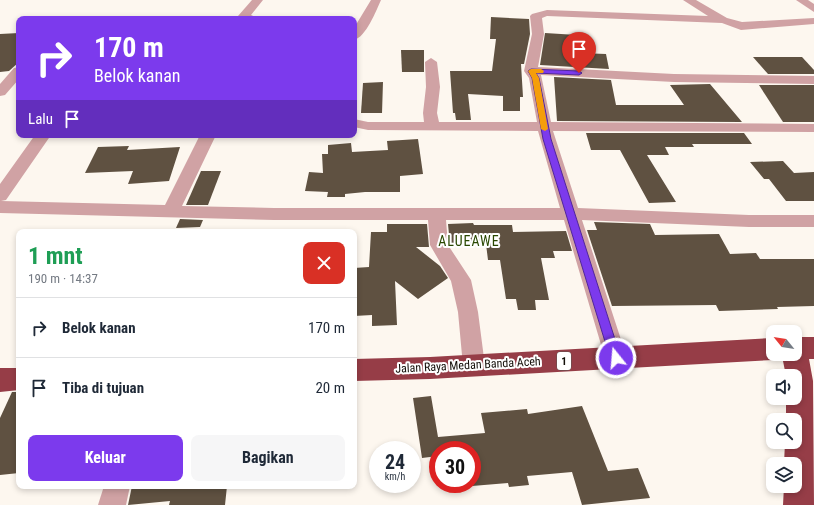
<!DOCTYPE html>
<html lang="id">
<meta charset="utf-8">
<style>
:root{--surface:#fff;--page:#f6f6f7;--text:#1f2937;--muted:#747a83;--line:#e0e1e3;--accent:#7c3aed}
body{margin:0;font-family:"Roboto Condensed",sans-serif;background:var(--page);color:var(--text);height:100vh;display:flex;flex-direction:column;font-size:15px;white-space:nowrap}
*{box-sizing:border-box;margin:0}
p{font-size:13px;color:var(--muted)}
.icon{flex:none;width:22px;height:22px;fill:none;stroke:currentColor;stroke-width:2;stroke-linecap:round;stroke-linejoin:round}
.map{position:relative;flex:1;overflow:hidden}
.details{position:absolute;left:16px;top:229px;width:341px;height:260px;display:flex;flex-direction:column;background:var(--surface);border-radius:8px;box-shadow:0 2px 6px #0003}
.details>*{flex:none}
.guide{position:absolute;left:16px;top:16px;width:341px;height:122px;border-radius:8px;box-shadow:0 2px 6px #0003;background:#7c3aed;color:#fff;overflow:hidden}
.needle{width:26px;rotate:300deg}
.fabs{position:absolute;left:766px;top:325px;display:grid;gap:8px}
.fabs a{display:grid;place-items:center;width:36px;height:36px;border-radius:8px;background:var(--surface);box-shadow:0 2px 6px #0003;font-size:20px}
.speed{position:absolute;left:369px;top:441px;display:flex;gap:8px;font-size:20px;font-weight:700;text-align:center}
.speed>*{display:grid;place-content:center;width:52px;height:52px;border-radius:50%;background:var(--surface);box-shadow:0 2px 6px #0003;line-height:1}
.speed small{font-size:10px;font-weight:400}
.speed .limit{border:6px solid #d22;background:#fff;color:#111}
.pin{position:absolute;display:grid;place-items:center;width:34px;height:34px;color:#fff;margin:-41px -17px;border-radius:50% 50% 50% 0;rotate:-45deg;box-shadow:0 0 4px #0007}
.pin .icon{rotate:45deg}
.me{position:absolute;width:44px;margin:-22px;rotate:343deg;stroke-linejoin:round;filter:drop-shadow(0 0 3px #0008)}
.turn{display:flex;align-items:center;gap:14px;height:84px;padding:0 12px;font-size:18px}
.turn .icon{width:52px;height:52px;stroke-width:2.5}
.turn b{display:block;font-size:28px;line-height:34px}
.then{display:flex;align-items:center;height:38px;padding:0 12px;background:#0003;gap:8px;font-size:15px}
.round{display:grid;place-items:center;flex:none;width:42px;height:42px;border-radius:8px;background:var(--page)}
.headline{display:flex;align-items:center;justify-content:space-between;height:68px;padding:0 12px}
h1{font-size:24px;font-weight:700;line-height:30px;color:#1e9e55}
.primary-button{display:flex;gap:8px;margin-top:auto;padding:8px 12px}
.primary-button a{flex:1;height:46px;border-radius:8px;background:var(--accent);color:#fff;font-size:16px;font-weight:700;line-height:46px;text-align:center}
.primary-button a+a{background:var(--page);color:var(--text)}
ul{padding:0;list-style:none}
li{display:flex;align-items:center;gap:12px;height:60px;padding:0 12px;border-top:1px solid var(--line)}
li div{flex:1}
li b{display:block;font-size:15px}
li em{font-style:normal}
.map>svg:first-child{display:block}
</style>
<div class="map">
<svg width="814" height="505" viewBox="0 0 814 505">
<rect width="100%" height="100%" fill="#fdf7ef"/>
<g fill="#5f5141">
<path d="M491,17L529,19L530,34L524,64H521L523,97H520V111H503V96L468,94L471,120H456L455,113H453L450,71H492L496,39H490Z"/>
<path d="M19,33V62L9,71L0,72V34Z"/>
<path d="M545,33L577,35L580,53L606,54L609,69L540,65Z"/>
<path d="M401,50H424V72H402Z"/>
<path d="M753,57H802L814,70V74H768Z"/>
<path d="M554,77L611,80L616,105H684L670,85L710,84L742,122L557,121Z"/>
<path d="M383,82L382,113H361L363,83Z"/>
<path d="M759,85H814V122H783Z"/>
<path d="M586,133H744L752,144H692L694,147H665L669,155H647L676,202L649,203L620,150H591Z"/>
<path d="M418,139L423,174L400,176V192H365L345,194V197H327L328,192L305,191L309,172L323,173L322,154H328V145L351,143L352,152L388,150L387,141Z"/>
<path d="M129,146L127,150L180,147L169,181L128,184L133,171L85,173L98,147Z"/>
<path d="M783,161L794,173L814,172V201H786L769,179H764L750,162Z"/>
<path d="M201,171H221L208,205H186Z"/>
<path d="M180,219L203,220L200,227L176,228Z"/>
<path d="M594,222L650,224L655,235L719,234L730,254L756,253L760,259H814V306L777,307L778,309L719,311L716,305L612,306L587,230H597Z"/>
<path d="M473,223L474,225H512L513,232L566,231L572,251H553L555,258H541L549,300H535L536,310H518L516,299H506L500,260H488L486,244L450,245L448,224Z"/>
<path d="M387,224H427L429,247H416L440,266L448,278L418,299L395,281L397,325L372,326V315L354,316V268L369,267L371,232H387Z"/>
<path d="M12,392H19V473L0,475V418Z"/>
<path d="M431,396L438,437L485,433L481,413L527,409L528,414L582,406L608,471L638,468L650,498L582,505L572,472L527,476L529,485L509,487L508,483L472,486V450H438V456L422,458L413,398Z"/>
<path d="M132,486H227L225,505H169L170,501L128,505Z"/>
</g>
<g fill="none" stroke-linecap="round" stroke-linejoin="round">
<g fill="#d0a2a4" fill-rule="evenodd">
<path d="M252,0H263L251,15L260,19L240,18L238,16Z"/>
<path d="M371,0H381C376,11 366,37 354,40V28Z"/>
<path d="M683,0H696L727,18L742,22L814,18V24L741,30L722,23L547,16L542,18L544,34L538,67L674,74L814,76V84L674,82L541,75L551,122L814,124V132L553,131L578,208L749,215H814V227H749L582,220L627,358L624,365L616,367L608,365L605,358L564,220H446L448,245L471,280L478,312L485,366L482,373L474,376L466,373L463,366L458,312L451,281L430,245L428,220H274L0,213V184L35,135H51L6,200L1,201L165,205L200,135H216L182,206L274,208H560L538,131L368,130L354,127V119L368,122H424L423,113L426,87L425,62L431,58L437,62L440,87L437,113L439,122H537L529,78L524,71L532,34L530,16L532,14L547,10L708,16Z"/>
<path d="M796,0H808L814,4V12Z"/>
<path d="M19,67V79L5,95L0,96V84L14,68Z"/>
<path d="M104,486H130L126,505H98Z"/>
</g>
<g fill="#963d47" fill-rule="evenodd">
<path d="M795,337H814V359H809L813,381L814,505H783L784,486H795V464H784L785,442H795V420H786V398H795V376H786L782,356L773,360L430,379L354,381V359L430,357L773,338V354H795Z"/>
<path d="M0,368H19V390L0,392Z"/>
</g>
</g>
<path fill="#7c3aed" stroke="#51269a" d="M531,69L579,71L582,73L579,75L536,73L539,78L551,139L621,358L619,361H612L610,358L543,139L532,78L528,71Z"/>
<path fill="#f59e0b" d="M541,69L544,71L543,73H536L539,78L548,129L545,131L541,129L532,78L528,71L531,69Z"/>
<g text-anchor="middle" dominant-baseline="central" stroke-width="4" stroke-linejoin="round" paint-order="stroke">
<rect fill="#fff" stroke="#5a5652" stroke-width="1" x="557" y="352" width="14" height="18" rx="3"/>
<g font-size="11" font-weight="bold" fill="#130e08">
<text x="564" y="361">1</text>
</g>
<g font-size="12" fill="#130e08" stroke="#fff">
<text transform="translate(468 365) rotate(-3)">Jalan Raya Medan Banda Aceh</text>
</g>
<g font-size="14" letter-spacing="1" fill="#2a4801" stroke="#fff">
<text x="469" y="241">ALUEAWE</text>
</g>
</g>
</svg>
<div class="fabs">
<a><svg class="needle" viewBox="-14 -14 28 28"><path d="M0-13l5 13h-10z" fill="#e53935"/><path d="M0 13l5-13h-10z" fill="#747a83"/></svg></a>
<a><svg class="icon" aria-label="sound" viewBox="0 0 24 24"><path d="M4 9h4l5-4v14l-5-4H4zM17 9q2 3 0 6"/></svg></a>
<a><svg class="icon" aria-label="search" viewBox="0 0 24 24"><circle cx="10" cy="10" r="6"/><path d="M15 15l6 6"/></svg></a>
<a><svg class="icon" aria-label="layers" viewBox="0 0 24 24"><path d="M12 4l9 5-9 5-9-5zM3 14l9 5 9-5"/></svg></a>
</div>
<div class="speed"><div>24<small>km/h</small></div><div class="limit">30</div></div>
<div class="pin" style="left:579px;top:73px;background:#d93025"><svg class="icon" aria-label="arrive" viewBox="0 0 24 24"><path d="M6 21V4h12l-3 4 3 4H6"/></svg></div>
<svg class="me" style="left:616px;top:358px" viewBox="-20 -20 40 40"><circle r="17" fill="#7c3aed" stroke="#fff" stroke-width="3"/><path d="M0-11L8 9 0 5-8 9z" fill="#fff"/></svg>
<div class="guide">
<div class="turn"><svg class="icon" aria-label="right" viewBox="0 0 24 24"><path d="M7 20v-9h11M14 6l5 5-5 5"/></svg><div><b>170 m</b>Belok kanan</div></div>
<div class="then">Lalu<svg class="icon" aria-label="arrive" viewBox="0 0 24 24"><path d="M6 21V4h12l-3 4 3 4H6"/></svg></div>
</div>
<section class="details">
<div class="headline"><div><h1>1 mnt</h1><p>190 m · 14:37</p></div><a class="round" style="background:#d93025;color:#fff"><svg class="icon" aria-label="close" viewBox="0 0 24 24"><path d="M6 6l12 12M18 6L6 18"/></svg></a></div>
<ul>
<li><svg class="icon" aria-label="right" viewBox="0 0 24 24"><path d="M7 20v-9h11M14 6l5 5-5 5"/></svg><div><b>Belok kanan</b></div><em>170 m</em></li>
<li><svg class="icon" aria-label="arrive" viewBox="0 0 24 24"><path d="M6 21V4h12l-3 4 3 4H6"/></svg><div><b>Tiba di tujuan</b></div><em>20 m</em></li>
</ul>
<div class="primary-button"><a>Keluar</a><a>Bagikan</a></div>
</section>
</div>
